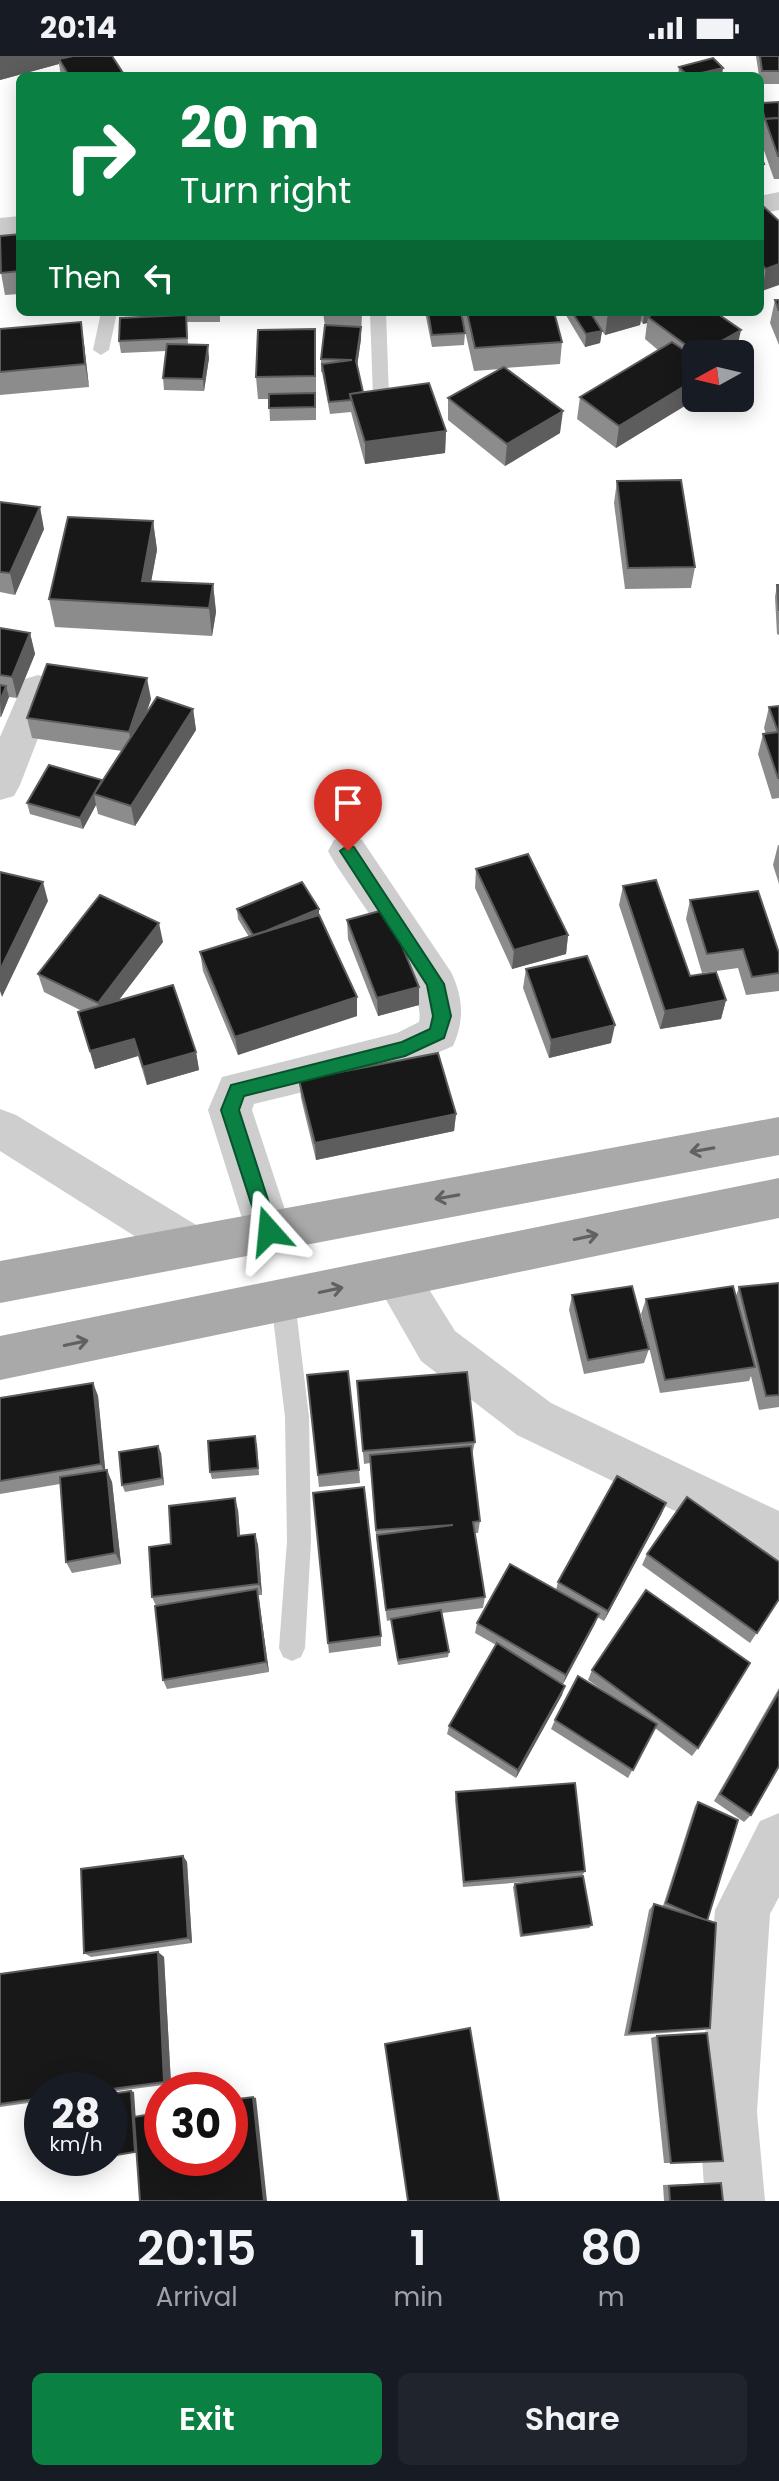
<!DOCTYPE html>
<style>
:root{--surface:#171b24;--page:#20242c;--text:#f1f3f6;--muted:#9ea1a6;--accent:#0b8043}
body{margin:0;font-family:Poppins,sans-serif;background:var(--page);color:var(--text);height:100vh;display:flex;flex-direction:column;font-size:30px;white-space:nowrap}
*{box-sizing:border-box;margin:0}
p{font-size:26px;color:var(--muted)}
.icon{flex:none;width:44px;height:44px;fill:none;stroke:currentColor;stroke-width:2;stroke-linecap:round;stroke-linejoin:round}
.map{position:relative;height:2145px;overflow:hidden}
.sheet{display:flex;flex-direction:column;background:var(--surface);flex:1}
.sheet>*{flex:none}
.hud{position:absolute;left:16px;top:16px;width:748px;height:244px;border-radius:12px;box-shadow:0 4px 20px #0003;background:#0b8043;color:#fff;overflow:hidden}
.needle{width:52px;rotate:262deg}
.tools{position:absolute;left:682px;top:284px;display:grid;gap:16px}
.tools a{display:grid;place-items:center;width:72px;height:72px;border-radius:12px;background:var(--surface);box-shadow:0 4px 20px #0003;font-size:40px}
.speed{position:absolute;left:24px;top:2016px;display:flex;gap:16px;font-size:40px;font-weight:700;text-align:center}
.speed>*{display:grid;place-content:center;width:104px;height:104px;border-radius:50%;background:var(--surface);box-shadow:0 4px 20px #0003;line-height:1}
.speed small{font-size:20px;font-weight:400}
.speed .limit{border:12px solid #d22;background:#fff;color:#111}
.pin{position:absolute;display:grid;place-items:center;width:68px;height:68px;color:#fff;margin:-82px -34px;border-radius:50% 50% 50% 0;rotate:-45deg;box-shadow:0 0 8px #0007}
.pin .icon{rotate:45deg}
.me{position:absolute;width:88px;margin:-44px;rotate:342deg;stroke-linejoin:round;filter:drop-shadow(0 0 6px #0008)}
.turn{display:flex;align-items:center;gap:28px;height:168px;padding:0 32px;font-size:36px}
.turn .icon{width:104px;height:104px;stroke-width:2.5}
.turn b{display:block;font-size:56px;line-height:68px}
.then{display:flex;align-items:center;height:76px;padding:0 32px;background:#0003;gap:16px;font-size:30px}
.eta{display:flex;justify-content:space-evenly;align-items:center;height:136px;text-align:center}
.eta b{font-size:48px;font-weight:600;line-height:56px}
.action{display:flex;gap:16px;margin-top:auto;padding:16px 32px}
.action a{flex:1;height:92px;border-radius:12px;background:var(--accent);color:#fff;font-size:32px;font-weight:600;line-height:92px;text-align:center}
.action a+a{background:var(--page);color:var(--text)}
.status{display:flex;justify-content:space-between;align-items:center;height:56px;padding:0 40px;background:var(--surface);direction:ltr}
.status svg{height:22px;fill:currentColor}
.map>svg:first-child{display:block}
</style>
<div class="status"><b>20:14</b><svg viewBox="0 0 49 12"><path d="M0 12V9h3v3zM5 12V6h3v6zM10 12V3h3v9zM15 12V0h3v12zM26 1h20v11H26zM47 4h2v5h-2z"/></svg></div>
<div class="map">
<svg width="779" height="2145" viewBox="0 0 779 2145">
<rect width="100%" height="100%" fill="#fff"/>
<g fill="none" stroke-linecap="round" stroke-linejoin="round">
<g fill="#cecece" fill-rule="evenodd">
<path d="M101,256H117L109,294L101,299L93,294Z"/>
<path d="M370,256H386L389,341L381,347L373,341Z"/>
<path d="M283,1234L291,1237L295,1245L309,1361L311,1485L305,1592L301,1601L292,1605L283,1601L279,1592L287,1485L285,1361L271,1245L275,1237Z"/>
</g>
<g fill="#cecece" fill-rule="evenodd">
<path d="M779,136V154L760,158V140Z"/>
<path d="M20,160V180L0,182V162Z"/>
<path d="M38,619L51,623L57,633L20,729L14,740L0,744V681L25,623Z"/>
<path d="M348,779L362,784L451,916C463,941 465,964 453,990L405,1011L254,1048L252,1054L292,1175L285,1189L269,1195L253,1189L246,1175L208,1054L222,1021L397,977L419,966C428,928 348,833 328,795L334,784Z"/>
<path d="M396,1200L412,1206L455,1275L551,1347L779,1455V1505L517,1379L421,1305L373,1221L380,1206Z"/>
<path d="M779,1757V1841L770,1858L757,2056L765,2145H705L699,2056L715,1854L760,1765Z"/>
</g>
<path fill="#cecece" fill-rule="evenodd" d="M0,1053L16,1059L206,1175L213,1190L206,1205L190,1211L174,1205L0,1095Z"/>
<g fill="#a9a9a9" fill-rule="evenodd">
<path d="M779,1061V1099L0,1247V1205Z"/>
<path d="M779,1122V1162L0,1324V1280Z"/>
</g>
</g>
<g fill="#8c8c8c">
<path d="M0,0H112L125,20H61L59,8L0,24Z"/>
<path d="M756,0H779V28H760V20H759Z"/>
<path d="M679,11L722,20H678Z"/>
<path d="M779,46V123H774L761,86L763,77L760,66V50L761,47Z"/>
<path d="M760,97L764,108L762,120H760Z"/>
<path d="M760,151L779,165L762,235L760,234Z"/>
<path d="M20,178V238L5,239L1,217Z"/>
<path d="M775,244H779V289L770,267Z"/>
<path d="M159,256H220V266H187L188,289L209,302L204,335L164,334L163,322L166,295L121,297L119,285L160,260Z"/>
<path d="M323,256H362L361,283L357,310L363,336L446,375L445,397L365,408L351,356L330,358L322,316H321V303L325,270Z"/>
<path d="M425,256H461L465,277L464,289L432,291Z"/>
<path d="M463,256H554L562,286L560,308L506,312L560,377L505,410L448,364V342L500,313L474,315L463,266Z"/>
<path d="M564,256H715L736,297L734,298H696V342L616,392L577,363L580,341L658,294L645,283L647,267L643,268L641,265L640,269L605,279L596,267L602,275L600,287L585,291Z"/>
<path d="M0,273L84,288L89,331L0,339Z"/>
<path d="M316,295V364L270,365L269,343H258L256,321Z"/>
<path d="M617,425L695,511L691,532L625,533L614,447Z"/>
<path d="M0,446L44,473L15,539L0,536Z"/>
<path d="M153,465L157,494L151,525L213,528L216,556L212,580L55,571L49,543Z"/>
<path d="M777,529H779V579L777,578L775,541Z"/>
<path d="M0,572L30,577L35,598L17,642L9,641L1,661H0Z"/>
<path d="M151,643L145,661L193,653L196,674L135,770L98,758L96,749L83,773L30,758L27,747L102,725L122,695L32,682L27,662Z"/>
<path d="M779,650V742L772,743L758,698L763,678H766L764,672L769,651Z"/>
<path d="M778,789H779V828L773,809Z"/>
<path d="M476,813L568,879L566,898L512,913L475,832Z"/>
<path d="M623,830L690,920L726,944L721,963L660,973L619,849Z"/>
<path d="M690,844L779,897V935L746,939L738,912L702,917L686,863Z"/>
<path d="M237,853L319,860L357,960L238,999L203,915L200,896L249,881L238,863Z"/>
<path d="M347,864L419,931V949L378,960L348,883Z"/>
<path d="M163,886L118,945L196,996L199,1014L147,1029L138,1000L95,1013L78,956L82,955L44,936L38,918Z"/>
<path d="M526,913L611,987L549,1002L523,932Z"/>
<path d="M299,1024L456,1058L454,1075L316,1104L301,1042Z"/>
<path d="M779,1227V1351L759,1354L751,1320L749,1325L660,1337L641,1258L646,1243L736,1240L739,1231Z"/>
<path d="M572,1239L649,1293L644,1307L584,1318L569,1254Z"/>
<path d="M307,1319L359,1414L360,1427L319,1431Z"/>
<path d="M93,1327L98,1340L105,1414L112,1426L121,1508L72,1517L66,1506L60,1428L0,1438V1342Z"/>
<path d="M358,1338L475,1386L472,1399L480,1465L478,1477H475L485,1541L483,1552L442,1557L449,1596L448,1601L398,1609L391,1564L387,1565L377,1491L370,1407L364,1408Z"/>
<path d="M257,1387L259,1419L212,1423L210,1416Z"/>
<path d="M161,1397L164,1429L125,1436L122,1429Z"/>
<path d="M666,1447L661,1459L604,1565L597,1561L563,1628L562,1639L516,1722L447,1678L449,1670L496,1589L475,1577L477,1567L556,1534L558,1526Z"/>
<path d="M238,1454L240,1480L255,1478L258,1489L262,1539H258L269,1616L167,1633L163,1624L156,1550L152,1541L171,1488Z"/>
<path d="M647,1498L779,1543L750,1587L642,1509Z"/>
<path d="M381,1580V1590L329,1597L328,1587Z"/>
<path d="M592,1614L698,1692L692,1700L655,1672L628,1722L551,1673L555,1664L608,1638L588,1624Z"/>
<path d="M779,1632V1710L751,1759L744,1766L714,1745Z"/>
<path d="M456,1736L585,1815L582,1820L592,1869L589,1872L520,1881L513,1831L515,1828L561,1823L463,1831L455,1744Z"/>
<path d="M698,1746L707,1865L710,1972L703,1974L624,1980L649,1854L654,1848L671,1854L663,1850L695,1750Z"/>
<path d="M183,1800L187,1806L192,1887L91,1901L84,1897Z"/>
<path d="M158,1896L164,1901L171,2028L110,2036V2034H42V2045L0,2051V1918Z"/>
<path d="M657,1980L671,2107H664L651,1982Z"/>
<path d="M714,2127H721L723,2145H664L663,2129Z"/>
</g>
<g fill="#5d5d5d">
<path d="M0,0H91L59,3V8L0,24Z"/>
<path d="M723,12L722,20H692Z"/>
<path d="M779,208V229L762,235L766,213Z"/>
<path d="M608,256H642L640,269L605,279Z"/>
<path d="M644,256H672L648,261L647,267L643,268Z"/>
<path d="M81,266L84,288L89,331L85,308Z"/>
<path d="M361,271V283L356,317V305Z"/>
<path d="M741,274L736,297L734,298H698Z"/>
<path d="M602,275L600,287L585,291L586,278Z"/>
<path d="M208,289L209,302L204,335L203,323Z"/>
<path d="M696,323V342H698L616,392L619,370Z"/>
<path d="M563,355L560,377L505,410L507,388Z"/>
<path d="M446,375L445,397L365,408V386Z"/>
<path d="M40,451L44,473L15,539L10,517Z"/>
<path d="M153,465L157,494L147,548L142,525Z"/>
<path d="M213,528L216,556L212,580L209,552Z"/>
<path d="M30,577L35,598L17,642L12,621Z"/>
<path d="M147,622L151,643L133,697L129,676Z"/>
<path d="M6,630L9,641L1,661L0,645Z"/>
<path d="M193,653L196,674L135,770L131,750Z"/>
<path d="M94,738L96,749L83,773L80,762Z"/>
<path d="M43,826L48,845L2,941L0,935V914Z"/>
<path d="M319,853V864L254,880Z"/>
<path d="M159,867L163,886L103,965L98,947Z"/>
<path d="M568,879L566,898L512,913L514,894Z"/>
<path d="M419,931V949L378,960L377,942Z"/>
<path d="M357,941V960L238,999L235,981Z"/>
<path d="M726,944L721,963L660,973L665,955Z"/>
<path d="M615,969L611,987L549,1002L551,984Z"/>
<path d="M134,983L138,1000L95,1013L90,995Z"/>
<path d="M196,996L199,1014L147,1029L143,1011Z"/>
<path d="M456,1058L454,1075L316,1104L315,1087Z"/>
<path d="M93,1327L98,1340L106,1421L101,1408Z"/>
<path d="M158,1390L161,1397L164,1429L162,1422Z"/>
<path d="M107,1414L112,1426L121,1508L115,1497Z"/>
<path d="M235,1442L238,1454L241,1492L238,1480Z"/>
<path d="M666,1447L661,1459L604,1565L608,1555Z"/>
<path d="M255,1478L258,1489L262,1539L259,1528Z"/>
<path d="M257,1533L259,1544L269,1616L266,1606Z"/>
<path d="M599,1558L595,1568L563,1628L566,1619Z"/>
<path d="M565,1630L562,1639L516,1722L518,1714Z"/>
<path d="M183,1800L187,1806L192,1887L188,1882Z"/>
<path d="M158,1896L164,1901L171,2028L164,2026Z"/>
<path d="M131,2035L134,2036L138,2096H135Z"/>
<path d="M253,2041L256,2042L267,2145H264Z"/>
</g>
<g fill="#181818" stroke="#5d5d5d" stroke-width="2">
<path d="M73,0H112L125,20H69L59,3Z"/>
<path d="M760,0H779V15H762Z"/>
<path d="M713,2L723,12L688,20L679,11Z"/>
<path d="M779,46V62L765,63V64L761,47Z"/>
<path d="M779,62V100H778L765,63Z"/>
<path d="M760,97L764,108H760Z"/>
<path d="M763,150L779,165V208L766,213L760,207V151Z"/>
<path d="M20,178V215L1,217L0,180Z"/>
<path d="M775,244H779V255Z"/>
<path d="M428,256H461L465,277L432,279Z"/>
<path d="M467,256H554L562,286L475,292Z"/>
<path d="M572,256H590L602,275L586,278Z"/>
<path d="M657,256H715L741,274L698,298L648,261Z"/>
<path d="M186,259L187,282L119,285L120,262Z"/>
<path d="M81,266L85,308L0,316V273Z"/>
<path d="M325,269L361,271L356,305L363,336L350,338L351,344L329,346L322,308L352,304L321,303Z"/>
<path d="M315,273V320L256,321L258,274Z"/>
<path d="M672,286L696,302V323L619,370L580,341Z"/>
<path d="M167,288L208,289L203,323L163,322Z"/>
<path d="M504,311L563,355L507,388L448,342Z"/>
<path d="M429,327L446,375L365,386L350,338Z"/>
<path d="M315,337V351L269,352V338Z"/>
<path d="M681,424L695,511L628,512L617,425Z"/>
<path d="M0,446L40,451L10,517L0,516Z"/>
<path d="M68,461L153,465L142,525L213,528L209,552L49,543Z"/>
<path d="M777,529H779V555Z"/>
<path d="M0,572L30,577L12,621L0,619Z"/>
<path d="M47,608L147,622L129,676L27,662Z"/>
<path d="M0,629L6,630L0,645Z"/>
<path d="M157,641L193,653L131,750L94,738Z"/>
<path d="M779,650V722H778L763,678L778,676L769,651Z"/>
<path d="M49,709L102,724L80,762L27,747Z"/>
<path d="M528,798L568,879L514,894L476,813Z"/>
<path d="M0,816L43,826L0,914Z"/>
<path d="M656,824L690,920L716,916L726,944L665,955L623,830Z"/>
<path d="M302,826L319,853L266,875L253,879L237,853Z"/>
<path d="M758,835L779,897V917L752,921L743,893L707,898L690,844Z"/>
<path d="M100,839L159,867L98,947L38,918Z"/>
<path d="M387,853L419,931L377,942L347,864Z"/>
<path d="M319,859L357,941L235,981L200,896Z"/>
<path d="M587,900L615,969L551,984L526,913Z"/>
<path d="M173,929L196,996L143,1011L134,983L90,995L78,956Z"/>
<path d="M438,997L456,1058L315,1087L299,1024Z"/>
<path d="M779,1227V1339L766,1340L739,1231Z"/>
<path d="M632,1230L649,1293L588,1304L572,1239Z"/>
<path d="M733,1230L755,1311L665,1324L646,1243Z"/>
<path d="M348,1315L359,1414L318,1419L307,1319Z"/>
<path d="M467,1316L475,1386L363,1395L357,1325Z"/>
<path d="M93,1327L101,1408L0,1425V1342Z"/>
<path d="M255,1380L258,1412L210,1416L208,1385Z"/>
<path d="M158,1390L162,1422L122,1429L119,1396Z"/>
<path d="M471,1390L480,1465L473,1466L485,1541L386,1554L377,1479L453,1469L376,1474L370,1399Z"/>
<path d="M107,1414L115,1497L66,1506L60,1421Z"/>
<path d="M617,1420L666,1447L608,1555L558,1526Z"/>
<path d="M364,1431L381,1580L328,1587L313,1437Z"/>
<path d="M687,1441L779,1506V1543L757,1577L647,1498Z"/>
<path d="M235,1442L238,1480L255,1478L259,1528L152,1541L149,1491L171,1488L169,1450Z"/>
<path d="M510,1508L599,1558L566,1619L477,1567Z"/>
<path d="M257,1533L266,1606L163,1624L155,1550Z"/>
<path d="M646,1534L750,1607L698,1692L592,1614Z"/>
<path d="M441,1554L449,1596L398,1604L391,1563Z"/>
<path d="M497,1587L565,1630L518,1714L449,1670Z"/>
<path d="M578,1620L657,1668L633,1714L555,1664Z"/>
<path d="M779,1636V1710L751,1759L720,1738Z"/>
<path d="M575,1727L585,1815L464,1826L456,1736Z"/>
<path d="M698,1746L738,1764L707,1865L666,1847Z"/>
<path d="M183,1800L188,1882L84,1897L81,1813Z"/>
<path d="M583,1820L592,1869L522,1879L515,1828Z"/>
<path d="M654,1848L716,1867L710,1972L629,1977Z"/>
<path d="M158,1896L164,2026L104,2034H42V2042L0,2048V1918Z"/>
<path d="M470,1972L499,2145H408L385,1988Z"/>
<path d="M707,1977L723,2105L671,2107L657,1980Z"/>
<path d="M131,2035L135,2096L110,2100V2038Z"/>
<path d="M253,2041L264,2145H140L134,2061L162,2056V2102H230V2044Z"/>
<path d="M67,2102H98L67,2107Z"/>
<path d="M721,2127L723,2145H670L669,2130Z"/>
</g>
<defs><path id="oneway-shaft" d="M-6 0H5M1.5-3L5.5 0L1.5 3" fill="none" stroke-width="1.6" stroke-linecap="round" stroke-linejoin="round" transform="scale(2)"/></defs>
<g stroke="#616161">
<use href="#oneway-shaft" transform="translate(702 1094) rotate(170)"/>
<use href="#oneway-shaft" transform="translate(447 1141) rotate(170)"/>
<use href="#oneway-shaft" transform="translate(586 1181) rotate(-12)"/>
<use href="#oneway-shaft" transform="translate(331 1234) rotate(-12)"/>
<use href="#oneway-shaft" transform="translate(76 1287) rotate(-12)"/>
</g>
<path fill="#0b8043" stroke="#07532c" stroke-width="2" d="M348,789L354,791L444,928L451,960L444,982L405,1000L244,1040L239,1054L278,1175L276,1181L269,1183L262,1181L260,1175L221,1054L231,1029L402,986L430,973L433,960L427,929L340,795Z"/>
</svg>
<div class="tools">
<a><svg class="needle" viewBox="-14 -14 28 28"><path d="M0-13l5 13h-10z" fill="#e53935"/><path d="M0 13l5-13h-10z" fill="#9ea1a6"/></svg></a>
</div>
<div class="speed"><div>28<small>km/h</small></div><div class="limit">30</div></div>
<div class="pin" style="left:348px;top:795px;background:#d93025"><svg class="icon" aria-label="arrive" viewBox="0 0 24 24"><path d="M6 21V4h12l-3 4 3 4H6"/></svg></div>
<svg class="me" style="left:269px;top:1175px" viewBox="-20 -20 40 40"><path d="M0-17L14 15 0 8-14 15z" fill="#0b8043" stroke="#fff" stroke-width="4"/></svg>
<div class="hud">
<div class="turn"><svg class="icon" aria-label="right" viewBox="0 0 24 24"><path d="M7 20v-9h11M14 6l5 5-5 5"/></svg><div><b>20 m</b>Turn right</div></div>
<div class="then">Then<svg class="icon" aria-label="left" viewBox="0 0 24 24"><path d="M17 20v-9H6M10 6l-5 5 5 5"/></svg></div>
</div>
</div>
<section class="sheet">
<div class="eta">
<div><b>20:15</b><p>Arrival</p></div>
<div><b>1</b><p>min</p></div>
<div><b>80</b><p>m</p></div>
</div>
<div class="action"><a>Exit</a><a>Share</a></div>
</section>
